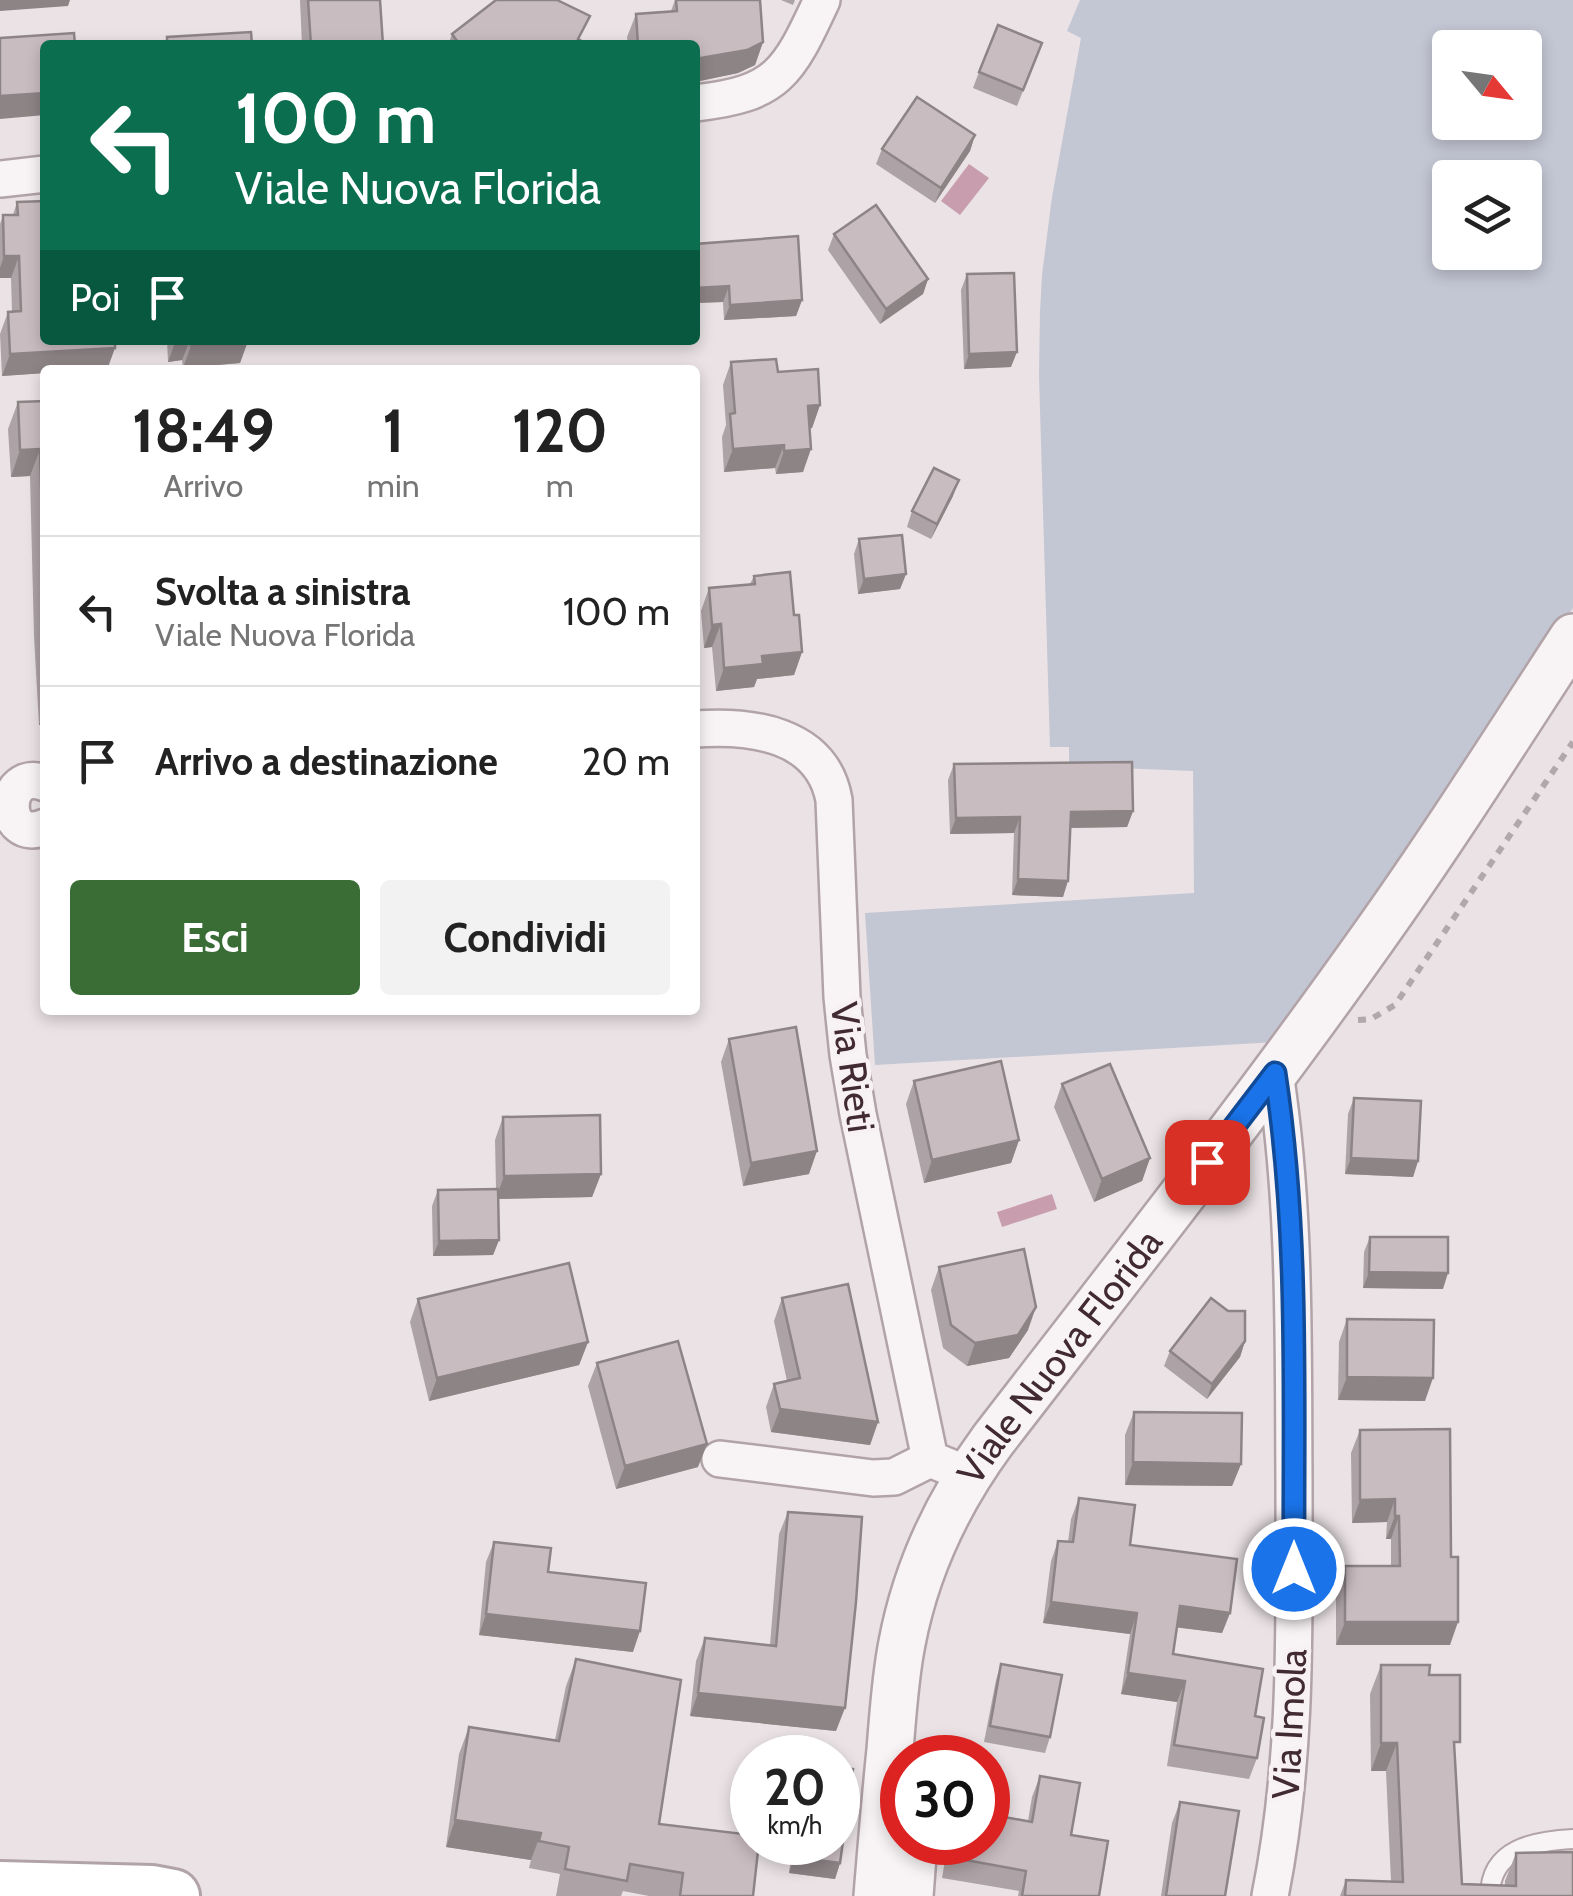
<!DOCTYPE html>
<html lang="it">
<style>
:root{--surface:#fff;--page:#f2f2f2;--text:#222;--muted:#767676;--line:#e0e0e0;--accent:#396d35}
body{margin:0;font-family:Cabin,sans-serif;background:var(--page);color:var(--text);height:100vh;display:flex;flex-direction:column;font-size:38px;white-space:nowrap}
*{box-sizing:border-box;margin:0}
p{font-size:32px;color:var(--muted)}
.icon{flex:none;width:55px;height:55px;fill:none;stroke:currentColor;stroke-width:2;stroke-linecap:round;stroke-linejoin:round}
.map{position:relative;flex:1;overflow:hidden}
.panel{position:absolute;left:40px;top:365px;width:660px;height:650px;display:flex;flex-direction:column;background:var(--surface);border-radius:10px;box-shadow:0 5px 15px #0003}
.panel>*{flex:none}
.hud{position:absolute;left:40px;top:40px;width:660px;height:305px;border-radius:10px;box-shadow:0 5px 15px #0003;background:#0b6e4f;color:#fff;overflow:hidden}
.needle{width:65px;rotate:119deg}
.controls{position:absolute;left:1432px;top:30px;display:grid;gap:20px}
.controls a{display:grid;place-items:center;width:110px;height:110px;border-radius:10px;background:var(--surface);box-shadow:0 5px 15px #0003;font-size:50px}
.speed{position:absolute;left:730px;top:1735px;display:flex;gap:20px;font-size:50px;font-weight:700;text-align:center}
.speed>*{display:grid;place-content:center;width:130px;height:130px;border-radius:50%;background:var(--surface);box-shadow:0 5px 15px #0003;line-height:1}
.speed small{font-size:25px;font-weight:400}
.speed .limit{border:15px solid #d22;background:#fff;color:#111}
.pin{position:absolute;display:grid;place-items:center;width:85px;height:85px;color:#fff;margin:-42px;border-radius:20px;box-shadow:0 5px 15px #0006}
.me{position:absolute;width:110px;margin:-55px;rotate:0deg;stroke-linejoin:round;filter:drop-shadow(0 0 8px #0008)}
.turn{display:flex;align-items:center;gap:35px;height:210px;padding:0 30px;font-size:45px}
.turn .icon{width:130px;height:130px;stroke-width:2.5}
.turn b{display:block;font-size:70px;line-height:85px}
.then{display:flex;align-items:center;height:95px;padding:0 30px;background:#0003;gap:20px;font-size:38px}
.eta{display:flex;justify-content:space-evenly;align-items:center;height:170px;text-align:center}
.eta b{font-size:60px;font-weight:800;line-height:70px}
.primary-button{display:flex;gap:20px;margin-top:auto;padding:20px 30px}
.primary-button a{flex:1;height:115px;border-radius:10px;background:var(--accent);color:#fff;font-size:40px;font-weight:800;line-height:115px;text-align:center}
.primary-button a+a{background:var(--page);color:var(--text)}
ul{padding:0;list-style:none}
li{display:flex;align-items:center;gap:30px;height:150px;padding:0 30px;border-top:2px solid var(--line)}
li div{flex:1}
li b{display:block;font-size:38px}
li em{font-style:normal}
.map>svg:first-child{display:block}
</style>
<div class="map">
<svg width="1573" height="1896" viewBox="0 0 1573 1896">
<rect width="100%" height="100%" fill="#eae2e4"/>
<path fill="#c3c6d3" fill-rule="evenodd" d="M1080,0H1573V608L1415,845L1275,1042L875,1065L865,913L1194,893L1193,771L1069,766V747H1050L1039,375L1040,312L1042,275L1052,197L1081,38L1067,31ZM1450,48H1525V122H1450ZM1450,178H1525V252H1450Z"/>
<g fill="#c89eaf">
<path d="M969,164L989,178L960,215L941,201Z"/>
<path d="M1052,1194L1057,1209L1002,1227L997,1212Z"/>
</g>
<g fill="none" stroke-linecap="round" stroke-linejoin="round">
<g stroke="#b1a3a7" stroke-width="22">
<path id="service" d="M1490,1896C1490,1848 1535,1841 1573,1839"/>
</g>
<g stroke="#b1a3a7" stroke-width="40">
<g id="minor">
<path d="M695,103C778,94 788,73 822,0"/>
<path d="M0,179L45,174"/>
<path d="M695,729C750,725 822,733 834,800L842,997L848,1055L858,1114L930,1459L969,1475"/>
<path d="M45,783C0,766 0,846 45,827"/>
<path d="M720,1459L873,1478L894,1477L930,1459"/>
<path d="M1270,1896C1298,1757 1294,1622 1294,1481C1293,1344 1296,1208 1275,1073"/>
</g>
</g>
<g stroke="#b1a3a7" stroke-width="50">
<g id="tertiary">
<path id="s1" d="M877,1896C881,1847 885,1799 890,1750C893,1714 895,1678 902,1643C916,1569 949,1500 993,1440C1121,1274 1251,1110 1372,939C1442,841 1507,738 1573,637"/>
<path d="M910,1896L914,1842"/>
</g>
</g>
<g stroke="#b1a3a7" stroke-width="58">
<path id="secondary" d="M0,1888L152,1892L173,1896"/>
</g>
<path stroke="#b2a7ab" stroke-width="6" stroke-dasharray="8 8" stroke-linecap="butt" d="M1358,1020L1371,1019L1395,1005L1573,742"/>
<use href="#service" stroke="#f8f4f5" stroke-width="18"/>
<use href="#minor" stroke="#f8f4f5" stroke-width="35"/>
<use href="#tertiary" stroke="#f8f4f5" stroke-width="45"/>
<use href="#secondary" stroke="#fff" stroke-width="52"/>
</g>
<g fill="#ada2a5">
<path d="M300,0H380L383,45H302Z"/>
<path d="M675,0H760L763,42L755,65L738,73L695,82V45H628L627,37L636,14L671,11Z"/>
<path d="M781,0H795L793,5Z"/>
<path d="M452,34L581,41L584,45H448Z"/>
<path d="M1042,43L1017,106L973,88L979,72Z"/>
<path d="M975,135L970,151L935,203L876,164L882,149Z"/>
<path d="M17,202L45,373L2,376L0,334L8,312H12L11,278H0V224L3,215H13Z"/>
<path d="M834,234L928,279L923,294L880,324L828,250Z"/>
<path d="M695,244L802,300L796,316L724,320L723,302L695,303Z"/>
<path d="M967,274L1011,367L964,369L961,290Z"/>
<path d="M167,340H248L240,363L183,368L182,360L168,362Z"/>
<path d="M731,362L778,372L820,405L812,428L810,429L803,472L776,474L775,468L724,472L722,437L726,425L723,385Z"/>
<path d="M45,401V725H39L34,636L30,476L11,477L8,429L18,402Z"/>
<path d="M953,496L931,539L907,527L912,511Z"/>
<path d="M859,539L906,574L900,589L858,594L854,554Z"/>
<path d="M754,576L794,615L802,652L794,675L757,679L754,687L716,691L712,647L704,648L701,611L709,588L750,584Z"/>
<path d="M954,764L1133,811L1127,827L1070,828L1063,897L1012,895L1014,833L950,834L948,780Z"/>
<path d="M729,1039L809,1174L743,1186L721,1062Z"/>
<path d="M914,1081L1019,1140L1011,1163L924,1183L906,1104Z"/>
<path d="M1062,1084L1150,1158L1142,1181L1094,1202L1054,1107Z"/>
<path d="M1354,1098L1418,1161L1413,1177L1345,1174L1348,1114Z"/>
<path d="M503,1117L601,1174L592,1197L498,1199L499,1240L493,1255L433,1256L432,1206L438,1190L496,1189L495,1140Z"/>
<path d="M1370,1237L1443,1289L1363,1288L1364,1252Z"/>
<path d="M939,1267L1028,1330L1009,1358L967,1366L943,1348L931,1290Z"/>
<path d="M782,1298L878,1422L870,1445L771,1432L766,1407L774,1384L787,1381L774,1321Z"/>
<path d="M418,1299L588,1342L579,1365L429,1401L410,1322Z"/>
<path d="M1347,1319L1425,1401L1338,1400L1339,1342Z"/>
<path d="M1245,1341L1240,1357L1207,1399L1164,1366L1170,1351Z"/>
<path d="M597,1363L698,1467L616,1489L588,1386Z"/>
<path d="M1134,1412L1241,1464L1232,1486L1125,1485V1435Z"/>
<path d="M1450,1429V1645H1336V1589L1345,1566H1391V1539H1386L1387,1522L1352,1523L1351,1453L1360,1430Z"/>
<path d="M1079,1498L1130,1545L1230,1613L1222,1633L1177,1627L1173,1654L1255,1716L1257,1758L1249,1779L1167,1766L1177,1702L1121,1694L1130,1634L1043,1623L1051,1561L1058,1541L1068,1542L1071,1519Z"/>
<path d="M788,1512L836,1731L690,1716L696,1661L705,1638L770,1645L779,1534Z"/>
<path d="M494,1542L548,1572L633,1652L479,1635L486,1562Z"/>
<path d="M576,1659L659,1824L753,1896H649L623,1891L621,1896H556L560,1874L529,1868L531,1860L446,1847L459,1754L469,1727L555,1740L566,1686Z"/>
<path d="M1001,1664L1050,1737L1045,1753L984,1742L996,1680Z"/>
<path d="M1381,1665L1429,1675L1455,1756L1462,1884L1505,1886V1881L1516,1853L1573,1896H1340L1346,1880L1391,1881L1386,1771H1371L1370,1694Z"/>
<path d="M1040,1776L1071,1835L1099,1896H1018L1019,1891L942,1878L948,1842H988L1028,1821L1032,1797Z"/>
<path d="M1180,1802L1225,1896H1161L1172,1823Z"/>
<path d="M793,1842H838L840,1863L835,1879L789,1873Z"/>
</g>
<g fill="#8d8486">
<path d="M0,0H70L68,6L0,11Z"/>
<path d="M763,42L755,65L738,73L695,82V59Z"/>
<path d="M45,93V115L0,119V96Z"/>
<path d="M975,135L970,151L935,203L941,188Z"/>
<path d="M4,256H19L11,278H0V268Z"/>
<path d="M928,279L923,294L880,324L886,309Z"/>
<path d="M729,286L723,302L695,303V288Z"/>
<path d="M802,300L796,316L724,320L730,305Z"/>
<path d="M176,340H190L182,360L168,362Z"/>
<path d="M248,341L240,363L183,368L191,346Z"/>
<path d="M115,348L107,370H45V373L2,376L10,354Z"/>
<path d="M1017,352L1011,367L964,369L969,354Z"/>
<path d="M820,405L812,428L800,429L808,406Z"/>
<path d="M784,445L775,468L724,472L733,449Z"/>
<path d="M40,449L30,476L11,477L20,450Z"/>
<path d="M811,449L803,472L776,474L784,451Z"/>
<path d="M959,480L953,496L931,539L937,524Z"/>
<path d="M906,574L900,589L858,594L864,579Z"/>
<path d="M721,624L712,647L704,648L712,625Z"/>
<path d="M802,652L794,675L757,679L754,687L716,691L724,668L762,656Z"/>
<path d="M45,709V725H39Z"/>
<path d="M1133,811L1127,827L1065,828L1071,812Z"/>
<path d="M1020,817L1014,833L950,834L956,818Z"/>
<path d="M1018,879L1068,881L1063,897L1012,895Z"/>
<path d="M1019,1140L1011,1163L924,1183L932,1160Z"/>
<path d="M817,1151L809,1174L743,1186L751,1163Z"/>
<path d="M1150,1158L1142,1181L1094,1202L1102,1179Z"/>
<path d="M1351,1158L1418,1161L1413,1177L1345,1174Z"/>
<path d="M601,1174L592,1197L496,1199L504,1176Z"/>
<path d="M499,1240L493,1255L433,1256L439,1241Z"/>
<path d="M1369,1272L1448,1273L1443,1289L1363,1288Z"/>
<path d="M1036,1307L1028,1330L1009,1358L967,1366L975,1343Z"/>
<path d="M1245,1341L1240,1357L1207,1399L1212,1384Z"/>
<path d="M588,1342L579,1365L429,1401L437,1378Z"/>
<path d="M1347,1377L1433,1378L1425,1401L1338,1400Z"/>
<path d="M780,1409L878,1422L870,1445L771,1432Z"/>
<path d="M707,1444L698,1467L616,1489L625,1466Z"/>
<path d="M1133,1462L1241,1464L1232,1486L1125,1485Z"/>
<path d="M1395,1499L1387,1522L1352,1523L1360,1500Z"/>
<path d="M1395,1516H1399L1391,1539H1386Z"/>
<path d="M1051,1602L1137,1613L1130,1634L1043,1623Z"/>
<path d="M1180,1606L1230,1613L1222,1633L1173,1627Z"/>
<path d="M486,1614L640,1631L633,1652L479,1635Z"/>
<path d="M1345,1622H1458L1450,1645H1336Z"/>
<path d="M1128,1673L1185,1681L1177,1702L1121,1694Z"/>
<path d="M698,1693L845,1708L836,1731L690,1716Z"/>
<path d="M1381,1743H1397L1386,1771H1371Z"/>
<path d="M455,1820L541,1833L531,1860L446,1847Z"/>
<path d="M794,1857L840,1863L835,1879L789,1873Z"/>
</g>
<g fill="#c9bcc0" stroke="#8d8486" stroke-width="2.5">
<path d="M308,0H380L383,45H311Z"/>
<path d="M496,0H557L590,16L578,39L585,43L584,45H460L452,34Z"/>
<path d="M676,0H760L763,42L747,50L695,59V45H638L636,14L677,11Z"/>
<path d="M998,25L1042,43L1023,90L979,72Z"/>
<path d="M251,32L252,45H167V37Z"/>
<path d="M74,33L75,45H45V93L0,96V38Z"/>
<path d="M917,97L975,135L941,188L882,149Z"/>
<path d="M45,201V340H115V348L10,354L8,312L21,311L19,256H4L3,215H18L17,202Z"/>
<path d="M876,205L928,279L886,309L834,234Z"/>
<path d="M798,236L802,300L730,305L729,286L695,288V244Z"/>
<path d="M1014,273L1017,352L969,354L967,274Z"/>
<path d="M190,340H248V341L191,346Z"/>
<path d="M776,359L778,372L818,369L820,405L808,406L811,449L784,451V445L733,449L730,414L735,413L731,362Z"/>
<path d="M45,401V633L40,449L20,450L18,402Z"/>
<path d="M934,468L959,480L937,524L912,511Z"/>
<path d="M902,535L906,574L864,579L859,539Z"/>
<path d="M790,572L794,615H799L802,652L762,656L763,664L724,668L721,624L712,625L709,588L755,584L754,576Z"/>
<path d="M1132,762L1133,811L1071,812L1068,881L1018,879L1020,817L956,818L954,764Z"/>
<path d="M796,1027L817,1151L751,1163L729,1039Z"/>
<path d="M1001,1061L1019,1140L932,1160L914,1081Z"/>
<path d="M1110,1064L1150,1158L1102,1179L1062,1084Z"/>
<path d="M1354,1098L1421,1101L1418,1161L1351,1158Z"/>
<path d="M600,1115L601,1174L504,1176L503,1117Z"/>
<path d="M498,1189L499,1240L439,1241L438,1190Z"/>
<path d="M1370,1237H1448V1273L1369,1272Z"/>
<path d="M1024,1249L1036,1307L1018,1335L975,1343L951,1325L939,1267Z"/>
<path d="M569,1263L588,1342L437,1378L418,1299Z"/>
<path d="M848,1284L878,1422L780,1409L774,1384L800,1378L782,1298Z"/>
<path d="M1211,1298L1228,1311H1245V1341L1212,1384L1170,1351Z"/>
<path d="M1347,1319L1434,1320L1433,1378L1347,1377Z"/>
<path d="M678,1341L707,1444L625,1466L597,1363Z"/>
<path d="M1134,1412L1242,1413L1241,1464L1133,1462Z"/>
<path d="M1450,1429L1451,1557H1458V1622H1345V1566H1400L1399,1516H1395V1499L1360,1500V1430Z"/>
<path d="M1079,1498L1135,1505L1130,1545L1237,1559L1230,1613L1180,1606L1173,1654L1263,1669L1255,1716L1264,1718L1257,1758L1174,1745L1185,1681L1128,1673L1137,1613L1051,1602L1058,1541L1073,1542Z"/>
<path d="M788,1512L862,1517L856,1602L845,1708L698,1693L705,1638L776,1646Z"/>
<path d="M494,1542L551,1548L548,1572L646,1583L640,1631L486,1614Z"/>
<path d="M576,1659L681,1680L659,1824L752,1835V1842H759L753,1896H680L683,1873L630,1864L627,1881L565,1869L569,1847L539,1841L541,1833L455,1820L469,1727L559,1741Z"/>
<path d="M1001,1664L1062,1675L1050,1737L990,1726Z"/>
<path d="M1381,1665H1430L1429,1675H1460V1742H1454L1462,1884L1516,1886V1853L1573,1852V1896H1345L1346,1880L1403,1882L1397,1743H1381Z"/>
<path d="M838,1767L853,1769L840,1863L794,1857L796,1842H838Z"/>
<path d="M1040,1776L1080,1783L1071,1835L1108,1841L1099,1896H1022L1026,1871L949,1857L952,1842H988V1814L1032,1822Z"/>
<path d="M1180,1802L1239,1811L1225,1896H1166Z"/>
</g>
<g fill="none" stroke-linecap="round" stroke-linejoin="round">
<g stroke="#114b97" stroke-width="25">
<path id="route" d="M1207,1162L1275,1073C1300,1237 1293,1403 1294,1569"/>
</g>
<use href="#route" stroke="#1a73e8" stroke-width="18"/>
</g>
<g text-anchor="middle" dominant-baseline="central" stroke-width="9" stroke-linejoin="round" paint-order="stroke">
<g font-size="38" fill="#412a31" stroke="#f7f1f3">
<text transform="translate(853 1067) rotate(82)">Via Rieti</text>
<text stroke="none"><textPath href="#s1" startOffset="585">Viale Nuova Florida</textPath></text>
<text transform="translate(1289 1724) rotate(-87)">Via Imola</text>
</g>
</g>
</svg>
<div class="controls">
<a><svg class="needle" viewBox="-14 -14 28 28"><path d="M0-13l5 13h-10z" fill="#e53935"/><path d="M0 13l5-13h-10z" fill="#767676"/></svg></a>
<a><svg class="icon" aria-label="layers" viewBox="0 0 24 24"><path d="M12 4l9 5-9 5-9-5zM3 14l9 5 9-5"/></svg></a>
</div>
<div class="speed"><div>20<small>km/h</small></div><div class="limit">30</div></div>
<div class="pin" style="left:1207px;top:1162px;background:#d93025"><svg class="icon" aria-label="arrive" viewBox="0 0 24 24"><path d="M6 21V4h12l-3 4 3 4H6"/></svg></div>
<svg class="me" style="left:1294px;top:1569px" viewBox="-20 -20 40 40"><circle r="17" fill="#1a73e8" stroke="#fff" stroke-width="3"/><path d="M0-11L8 9 0 5-8 9z" fill="#fff"/></svg>
<div class="hud">
<div class="turn"><svg class="icon" aria-label="left" viewBox="0 0 24 24"><path d="M17 20v-9H6M10 6l-5 5 5 5"/></svg><div><b>100 m</b>Viale Nuova Florida</div></div>
<div class="then">Poi<svg class="icon" aria-label="arrive" viewBox="0 0 24 24"><path d="M6 21V4h12l-3 4 3 4H6"/></svg></div>
</div>
<section class="panel">
<div class="eta">
<div><b>18:49</b><p>Arrivo</p></div>
<div><b>1</b><p>min</p></div>
<div><b>120</b><p>m</p></div>
</div>
<ul>
<li><svg class="icon" aria-label="left" viewBox="0 0 24 24"><path d="M17 20v-9H6M10 6l-5 5 5 5"/></svg><div><b>Svolta a sinistra</b><p>Viale Nuova Florida</p></div><em>100 m</em></li>
<li><svg class="icon" aria-label="arrive" viewBox="0 0 24 24"><path d="M6 21V4h12l-3 4 3 4H6"/></svg><div><b>Arrivo a destinazione</b></div><em>20 m</em></li>
</ul>
<div class="primary-button"><a>Esci</a><a>Condividi</a></div>
</section>
</div>
